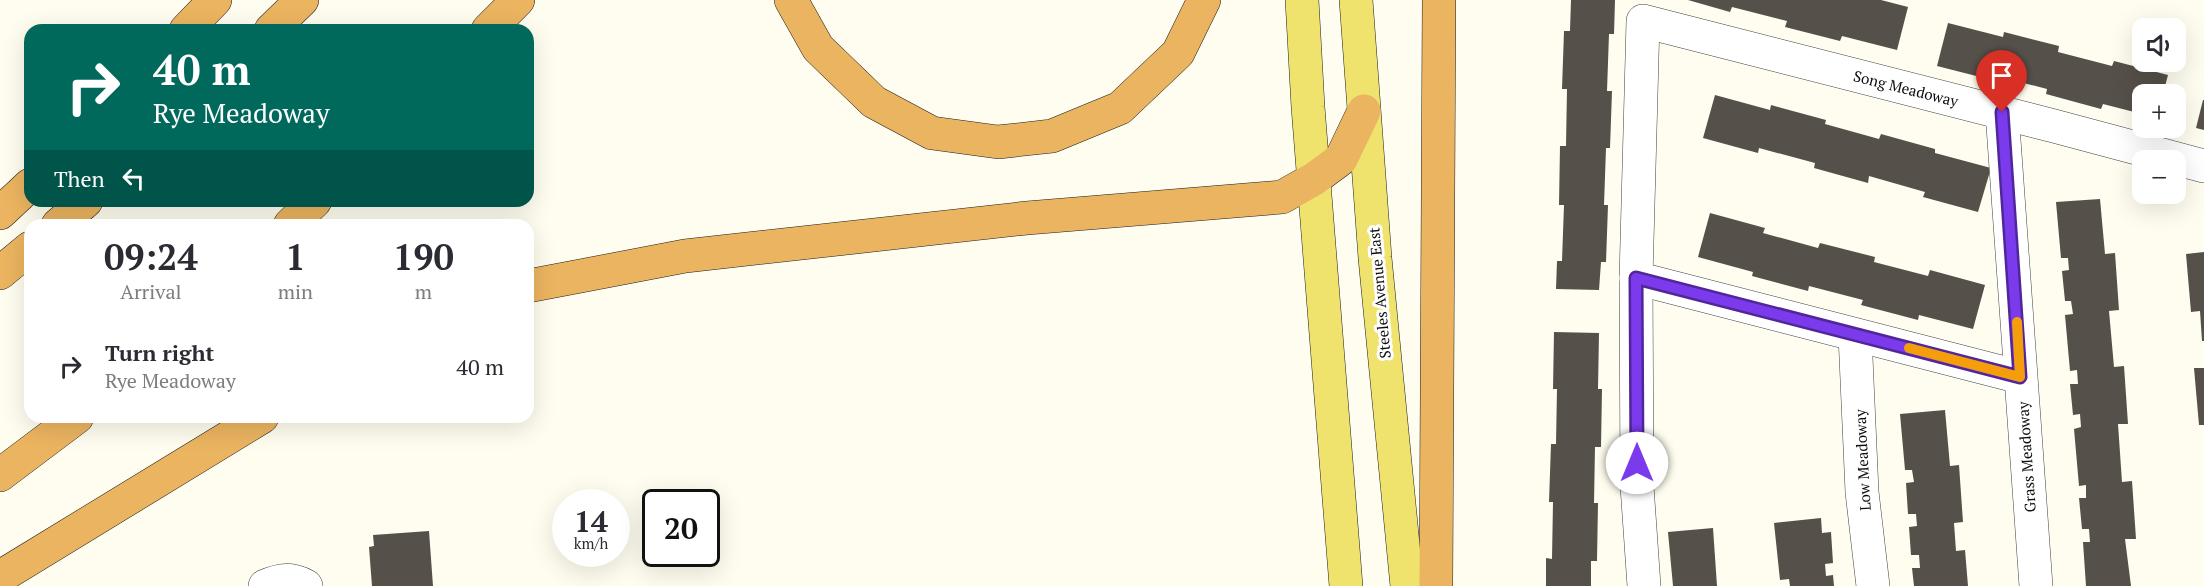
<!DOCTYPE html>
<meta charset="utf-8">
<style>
:root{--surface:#fff;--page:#f7f7f7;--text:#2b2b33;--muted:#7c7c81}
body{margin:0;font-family:"PT Serif",serif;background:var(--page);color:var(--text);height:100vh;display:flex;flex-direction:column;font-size:22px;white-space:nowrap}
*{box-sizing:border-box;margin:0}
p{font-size:20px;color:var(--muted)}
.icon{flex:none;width:33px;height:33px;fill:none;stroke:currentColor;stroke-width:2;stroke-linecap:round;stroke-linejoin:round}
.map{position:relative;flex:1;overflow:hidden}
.panel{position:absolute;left:24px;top:219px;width:510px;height:204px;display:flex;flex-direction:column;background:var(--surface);border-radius:18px;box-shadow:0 6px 24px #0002}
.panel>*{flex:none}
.hud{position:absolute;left:24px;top:24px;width:510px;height:183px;border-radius:18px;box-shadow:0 6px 24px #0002;background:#00695c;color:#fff;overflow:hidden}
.tools{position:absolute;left:2132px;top:18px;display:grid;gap:12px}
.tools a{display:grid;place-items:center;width:54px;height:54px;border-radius:12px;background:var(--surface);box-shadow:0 6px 24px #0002;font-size:30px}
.speed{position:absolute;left:552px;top:489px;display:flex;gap:12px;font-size:30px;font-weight:700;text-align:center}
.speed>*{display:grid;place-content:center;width:78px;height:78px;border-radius:50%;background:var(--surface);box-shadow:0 6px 24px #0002;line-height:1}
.speed small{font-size:15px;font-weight:400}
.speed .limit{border:3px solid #111;border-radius:9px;background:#fff;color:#111}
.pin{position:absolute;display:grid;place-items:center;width:51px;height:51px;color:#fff;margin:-62px -26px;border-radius:50% 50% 50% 0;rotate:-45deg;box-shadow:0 0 6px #0007}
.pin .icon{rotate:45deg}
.me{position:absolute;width:66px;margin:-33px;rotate:0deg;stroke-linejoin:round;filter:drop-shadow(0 0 4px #0008)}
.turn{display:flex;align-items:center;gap:21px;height:126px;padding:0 30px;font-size:27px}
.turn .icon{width:78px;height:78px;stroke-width:2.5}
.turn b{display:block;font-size:42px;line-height:51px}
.then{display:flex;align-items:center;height:57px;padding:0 30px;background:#0003;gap:12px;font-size:22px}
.eta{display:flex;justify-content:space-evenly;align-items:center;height:102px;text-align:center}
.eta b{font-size:36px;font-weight:700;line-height:42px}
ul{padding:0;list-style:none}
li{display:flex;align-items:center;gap:18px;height:90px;padding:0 30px}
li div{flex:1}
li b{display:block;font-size:22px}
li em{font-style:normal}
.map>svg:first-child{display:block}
</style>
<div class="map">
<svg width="2204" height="586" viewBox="0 0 2204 586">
<rect width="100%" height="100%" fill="#fefdef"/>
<g fill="#55504a">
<path d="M1571,0H1615L1614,34H1609L1607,91H1612L1610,148H1606L1604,205H1608L1606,262H1601L1599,290L1556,289L1557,261H1562L1564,205H1559L1560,146H1566L1567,89H1562L1564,31H1570Z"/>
<path d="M1688,0H1881L1908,7L1897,50L1842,36L1840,41L1785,27L1787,21L1732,7L1730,12Z"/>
<path d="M1948,23L2003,37L2004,32L2059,46L2058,52L2112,66L2114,61L2168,75L2163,94H2142V114L2103,104L2101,109L2046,94L2047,89L1993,75L1992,80L1937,66Z"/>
<path d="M1715,95L1770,110L1771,105L1826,120L1825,124L1879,139L1881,134L1935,149V153L1991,168L1978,212L1923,197L1925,192L1869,176L1868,183L1814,168L1815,163L1759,148L1758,153L1703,138Z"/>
<path d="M2203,100H2204V130L2196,128Z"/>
<path d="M2100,199L2105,254L2115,253L2119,310L2109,311L2114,367L2124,366L2128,424H2118L2122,482L2132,481L2136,539H2125L2131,586H2086L2083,542H2090L2089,529H2082L2079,498H2086V485L2079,486L2074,429L2081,427L2080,414L2073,415L2070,384H2078L2077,370L2070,371L2065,315L2073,314L2071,301H2065L2062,271L2069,270L2068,258H2061L2056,202Z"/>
<path d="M1710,213L1765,228L1763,233L1818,248L1820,243L1875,257L1874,262L1928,276L1930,270L1985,285L1973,329L1919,315L1918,320L1861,305L1863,300L1809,286L1808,291L1752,276L1753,272L1698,257Z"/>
<path d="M2204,252V341H2202L2200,311L2191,312L2186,254Z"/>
<path d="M1554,332L1599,333L1598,389H1602L1601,447H1595L1594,503H1598L1597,561H1591V586H1546V558L1552,559L1553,502H1549L1551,444H1556L1557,389H1553Z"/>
<path d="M2194,368H2204V425H2199Z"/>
<path d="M1945,410L1950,466L1959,465L1963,522L1954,523L1956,551L1965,550L1968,586H1914L1912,568H1920L1919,555H1911L1909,527L1917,526L1916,514H1908L1906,483L1914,482L1912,470H1905L1900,414Z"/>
<path d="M1821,518L1822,533L1831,532L1833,563L1825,564L1826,576L1833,575L1834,586H1790L1789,579L1780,580L1774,523Z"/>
<path d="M1713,528L1717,586H1673L1668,532Z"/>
<path d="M429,531L433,586H372L369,547L374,546L373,535Z"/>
</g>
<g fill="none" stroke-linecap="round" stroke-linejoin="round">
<g stroke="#404040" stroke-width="34">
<g id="minor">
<path d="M2002,112L2036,586"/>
<path d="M1636,278L2020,377"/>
<path d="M1855,335L1862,492L1873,586"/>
<path d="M265,586C281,579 291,578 306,586"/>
<path d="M1644,586L1637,486L1636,278L1643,21L2054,126L2204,166"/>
</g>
</g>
<g stroke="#1e1e1e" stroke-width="34">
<g id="major">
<path d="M1302,0L1308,107L1346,586"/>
<path d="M1356,0L1375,258L1407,586"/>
</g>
</g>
<g stroke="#1e1e1e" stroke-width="34">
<g id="highway">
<path d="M791,0L818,48L874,102L932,133L998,142L1052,136L1120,108L1178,53L1204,0"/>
<path d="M186,30L215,0"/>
<path d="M271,30L302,0"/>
<path d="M488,30L518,0"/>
<path d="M0,213L30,185"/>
<path d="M58,225L86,201"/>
<path d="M290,225L315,201"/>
<path d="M0,273L30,248"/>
<path d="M528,286L685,256L1027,218L1282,197L1314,179L1341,159L1364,111"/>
<path d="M0,475L77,417"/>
<path d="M0,577L262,417"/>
<path d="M1436,586L1439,0"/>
</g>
</g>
<use href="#minor" stroke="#fff" stroke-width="33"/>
<use href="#major" stroke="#efe36d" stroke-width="33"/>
<use href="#highway" stroke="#ebb460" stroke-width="33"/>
</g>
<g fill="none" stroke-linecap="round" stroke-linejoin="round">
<g stroke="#51269a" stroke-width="15">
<path id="route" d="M1637,463L1636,278L2020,377L2002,112"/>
</g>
<use href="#route" stroke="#7c3aed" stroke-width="10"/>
<path stroke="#f59e0b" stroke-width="10" d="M1909,348L2020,377L2017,322"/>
</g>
<g text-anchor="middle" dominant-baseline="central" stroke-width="6" stroke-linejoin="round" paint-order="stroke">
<g font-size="15" fill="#0d0d0d" stroke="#fff">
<text transform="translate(1906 88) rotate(14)">Song Meadoway</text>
<text transform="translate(1379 293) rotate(-95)">Steeles Avenue East</text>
<text transform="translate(2026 457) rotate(-94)">Grass Meadoway</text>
<text transform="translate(1862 460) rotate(-93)">Low Meadoway</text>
</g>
</g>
</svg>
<div class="tools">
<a><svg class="icon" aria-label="sound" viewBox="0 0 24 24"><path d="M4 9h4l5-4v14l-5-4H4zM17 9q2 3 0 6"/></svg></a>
<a>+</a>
<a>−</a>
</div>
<div class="speed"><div>14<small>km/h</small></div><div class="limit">20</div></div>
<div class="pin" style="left:2002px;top:112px;background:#d93025"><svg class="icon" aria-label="arrive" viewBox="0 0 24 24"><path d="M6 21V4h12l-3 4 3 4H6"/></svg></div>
<svg class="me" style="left:1637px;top:463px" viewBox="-20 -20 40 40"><circle r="19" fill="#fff"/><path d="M0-13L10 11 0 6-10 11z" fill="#7c3aed"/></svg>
<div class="hud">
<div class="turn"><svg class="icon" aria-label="right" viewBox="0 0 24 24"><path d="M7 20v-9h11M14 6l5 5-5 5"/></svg><div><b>40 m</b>Rye Meadoway</div></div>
<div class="then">Then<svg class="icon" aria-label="left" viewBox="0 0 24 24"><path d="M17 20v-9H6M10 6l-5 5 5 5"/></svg></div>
</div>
<section class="panel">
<div class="eta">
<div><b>09:24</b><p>Arrival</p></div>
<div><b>1</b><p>min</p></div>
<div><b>190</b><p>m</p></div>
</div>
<ul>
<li><svg class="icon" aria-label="right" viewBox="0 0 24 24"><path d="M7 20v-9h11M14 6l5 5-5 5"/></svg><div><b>Turn right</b><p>Rye Meadoway</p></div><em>40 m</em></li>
</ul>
</section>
</div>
